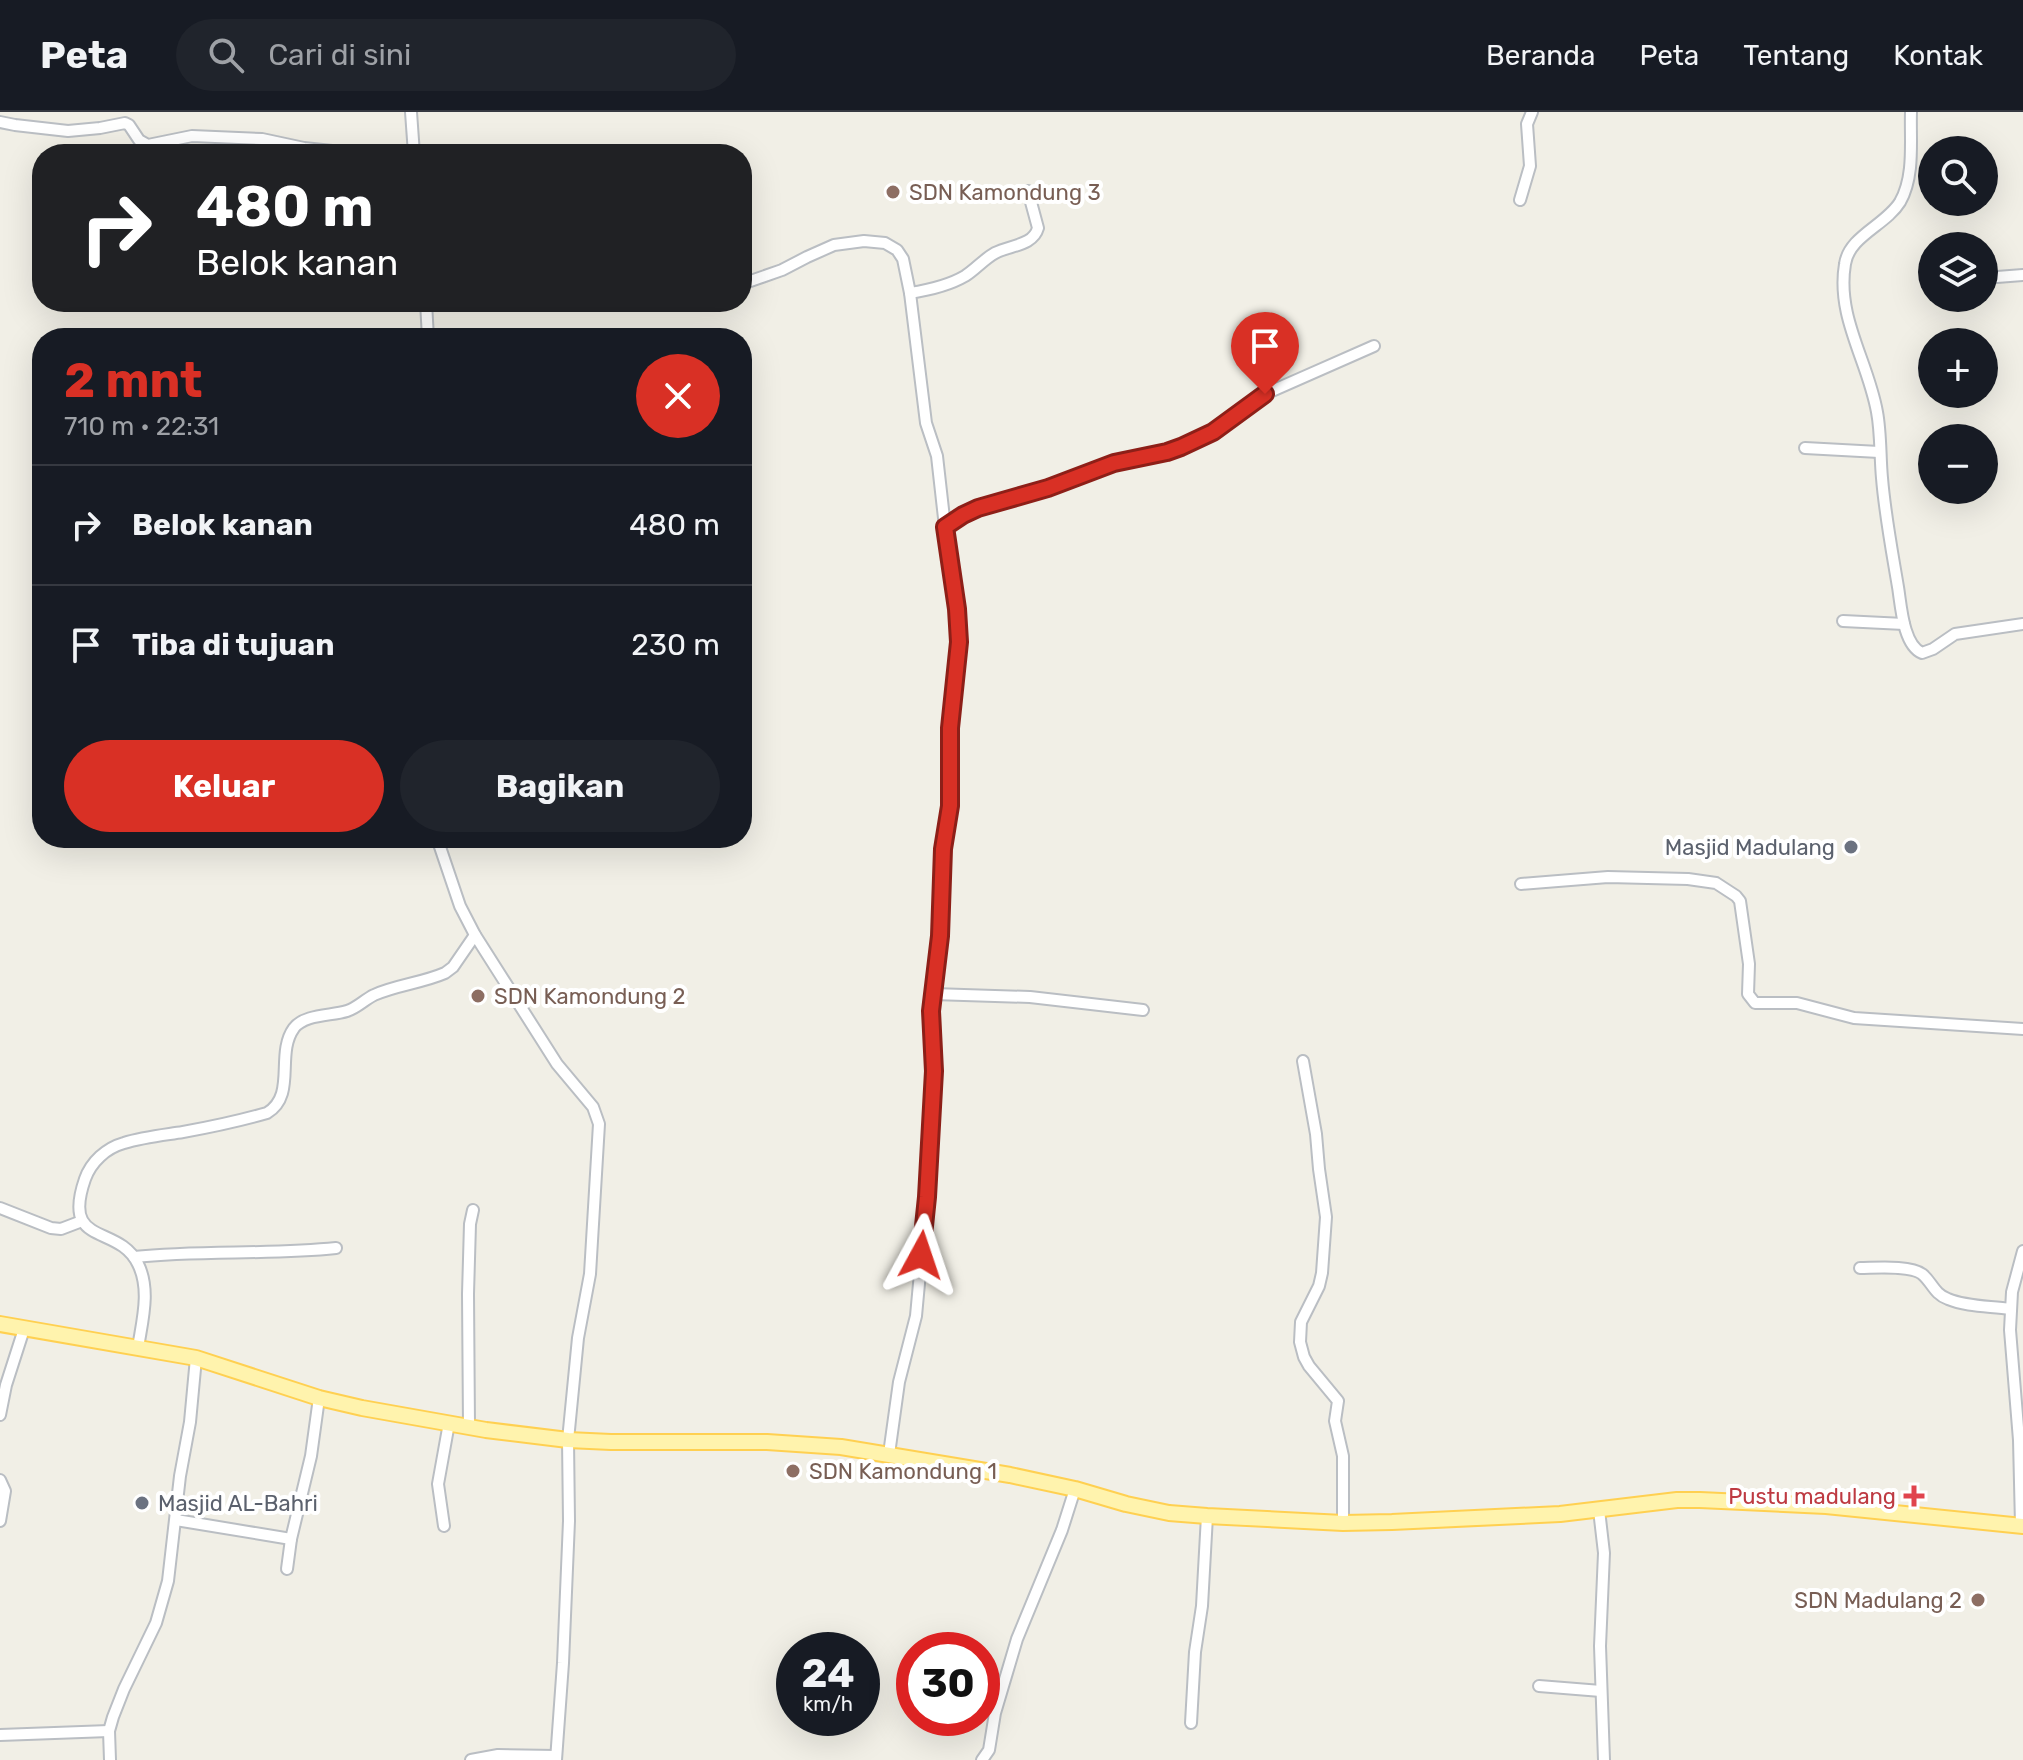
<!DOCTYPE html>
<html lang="id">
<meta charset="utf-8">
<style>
:root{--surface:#171b24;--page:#20242c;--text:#f1f3f6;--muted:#9ea1a6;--line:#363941;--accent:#d93025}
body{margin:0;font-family:Rubik,sans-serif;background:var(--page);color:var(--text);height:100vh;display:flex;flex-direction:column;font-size:30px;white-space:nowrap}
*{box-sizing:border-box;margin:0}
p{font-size:26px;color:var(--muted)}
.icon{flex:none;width:44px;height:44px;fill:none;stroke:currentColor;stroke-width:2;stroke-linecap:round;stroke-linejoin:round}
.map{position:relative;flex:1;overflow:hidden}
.side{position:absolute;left:32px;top:216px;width:720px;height:520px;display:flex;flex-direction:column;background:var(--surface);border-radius:32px;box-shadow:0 8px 32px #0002}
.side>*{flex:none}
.banner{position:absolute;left:32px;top:32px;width:720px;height:168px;border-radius:32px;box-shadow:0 8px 32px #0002;background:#202124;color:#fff;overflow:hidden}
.buttons{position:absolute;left:1918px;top:24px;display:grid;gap:16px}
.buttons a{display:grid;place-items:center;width:80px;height:80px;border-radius:50%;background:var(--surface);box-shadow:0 8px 32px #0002;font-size:40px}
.speed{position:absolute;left:776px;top:1520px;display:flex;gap:16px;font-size:40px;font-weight:700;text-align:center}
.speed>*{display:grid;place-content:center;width:104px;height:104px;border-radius:50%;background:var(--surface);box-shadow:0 8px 32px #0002;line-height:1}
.speed small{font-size:20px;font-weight:400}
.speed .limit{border:12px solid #d22;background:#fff;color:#111}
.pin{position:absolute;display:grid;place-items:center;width:68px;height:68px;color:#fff;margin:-82px -34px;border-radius:50% 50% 50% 0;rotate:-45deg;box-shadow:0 0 8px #0007}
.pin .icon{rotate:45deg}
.me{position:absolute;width:88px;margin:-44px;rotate:5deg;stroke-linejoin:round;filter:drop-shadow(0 0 6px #0008)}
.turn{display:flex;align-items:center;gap:28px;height:168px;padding:0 32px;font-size:36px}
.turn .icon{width:104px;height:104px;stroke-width:2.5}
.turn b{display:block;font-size:56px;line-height:68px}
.round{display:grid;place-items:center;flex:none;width:84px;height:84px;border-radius:42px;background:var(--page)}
.head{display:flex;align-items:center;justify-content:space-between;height:136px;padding:0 32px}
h1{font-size:48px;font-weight:700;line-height:60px;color:var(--accent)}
.primary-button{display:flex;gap:16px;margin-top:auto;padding:16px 32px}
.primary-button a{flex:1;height:92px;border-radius:48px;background:var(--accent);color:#fff;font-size:32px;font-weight:700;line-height:92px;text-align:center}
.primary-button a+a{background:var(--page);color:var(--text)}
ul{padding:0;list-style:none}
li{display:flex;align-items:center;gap:24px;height:120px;padding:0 32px;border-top:2px solid var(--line)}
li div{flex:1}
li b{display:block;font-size:30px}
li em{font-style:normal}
header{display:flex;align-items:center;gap:48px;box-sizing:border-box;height:112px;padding:0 40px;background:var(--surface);border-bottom:2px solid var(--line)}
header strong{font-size:38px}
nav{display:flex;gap:44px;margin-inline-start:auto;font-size:28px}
.search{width:560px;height:72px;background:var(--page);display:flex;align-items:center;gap:20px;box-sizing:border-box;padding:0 28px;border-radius:44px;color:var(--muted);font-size:30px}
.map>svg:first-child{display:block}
</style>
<header>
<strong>Peta</strong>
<div class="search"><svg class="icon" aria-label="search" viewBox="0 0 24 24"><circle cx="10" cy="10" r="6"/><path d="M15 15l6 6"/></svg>Cari di sini</div>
<nav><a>Beranda</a><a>Peta</a><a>Tentang</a><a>Kontak</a></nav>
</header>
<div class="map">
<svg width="2023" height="1648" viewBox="0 0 2023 1648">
<rect width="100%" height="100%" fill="#f1efe6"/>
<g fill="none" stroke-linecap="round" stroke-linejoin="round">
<g stroke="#babec3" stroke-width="14">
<g id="minor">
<path d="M411,0L414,42"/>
<path d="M1911,0C1910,28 1915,64 1900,90C1886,113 1849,124 1845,152C1836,205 1868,249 1877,300C1881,321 1880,345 1882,366C1885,403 1892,439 1898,475C1901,493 1903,533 1922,541L1933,537L1955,522L2023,512"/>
<path d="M0,10L15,13L68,19L100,16L125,11L129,13L139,28L148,33L192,24L262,27L304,36L360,42"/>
<path d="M1520,88L1530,54L1527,12L1532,0"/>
<path d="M1984,166L2023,163"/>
<path d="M742,172L782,158L807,145L834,133L864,129L885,131L897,138L903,147L910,181L926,311L937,344L945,415L957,497L959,530L950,616V694L943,737L940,824L931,899L934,959L927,1085L916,1204L899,1270L889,1342"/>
<path d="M910,181C929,178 948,174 965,164C976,157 984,147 995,141C1010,133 1033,134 1038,116L1028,79"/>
<path d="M426,190L428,226"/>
<path d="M1805,336L1879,340"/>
<path d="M945,415L963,403L978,396L1048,376L1114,351L1167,340L1181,335L1213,320L1265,282L1374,234"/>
<path d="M1843,509L1904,512"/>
<path d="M437,726L460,794L475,823L557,952L593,995L599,1012L590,1162L578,1226L568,1328L569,1409L563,1551L556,1648"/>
<path d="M1521,772L1608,765L1688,767L1716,771L1736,784L1740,789L1749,852L1748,882L1755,891H1797L1854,906L2023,917"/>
<path d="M933,882L1030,885L1143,898"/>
<path d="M1303,949L1316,1022L1319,1057L1326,1105L1322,1161L1319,1174L1301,1210L1300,1230L1304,1245L1309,1254L1338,1289L1335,1309L1343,1344V1411"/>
<path d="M0,1096L51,1116L61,1117L82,1109"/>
<path d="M134,1145C201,1138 269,1143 336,1136"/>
<path d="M1860,1156C1875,1156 1910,1153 1922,1162C1932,1170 1934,1182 1948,1187C1967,1195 1991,1194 2010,1197"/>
<path d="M138,1236C142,1209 151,1178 138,1152C118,1111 61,1136 85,1067C91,1050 106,1036 124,1031C143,1025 164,1023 183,1020C211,1015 239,1009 267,1001C297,983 275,942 294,916C305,902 331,904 347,899C357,896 364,888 374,883C396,873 422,871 445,861L453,855L475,823"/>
<path d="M0,1303L6,1273L24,1217"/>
<path d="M469,1314L468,1182L470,1112L473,1098"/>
<path d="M0,1368L5,1379L0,1409"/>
<path d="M1599,1398L1604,1441L1600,1534L1604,1648"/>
<path d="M176,1408L291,1427L311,1344L319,1286"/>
<path d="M2021,1413L2019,1328L2010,1218L2012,1180L2023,1139"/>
<path d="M444,1414L438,1372L449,1311"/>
<path d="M287,1457L291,1427"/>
<path d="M1539,1574L1601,1579"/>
<path d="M1191,1611L1195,1540L1202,1494L1207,1404"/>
<path d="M0,1623L109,1619"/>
<path d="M110,1648L109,1619L113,1605L124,1577L156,1511L168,1469L180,1364L190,1310L196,1246"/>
<path d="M471,1648L498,1643L556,1644"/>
<path d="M982,1648L989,1638L995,1601L1017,1527L1062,1418L1075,1377"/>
</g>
</g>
<g stroke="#ffd051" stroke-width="18">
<path id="major" d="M0,1212L196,1246L319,1286L362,1296L486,1318L568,1328L611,1330H767L841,1335L1010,1363L1075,1377L1126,1392L1169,1401L1207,1404L1343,1411L1392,1410L1560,1402L1677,1388H1700L1826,1394L2023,1414"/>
</g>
<use href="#minor" stroke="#fff" stroke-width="10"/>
<use href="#major" stroke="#fff3ad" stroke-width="14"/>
</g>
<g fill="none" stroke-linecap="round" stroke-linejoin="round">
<g stroke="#8d1f18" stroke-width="20">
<path id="route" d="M921,1143L927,1085L934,959L931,899L940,824L943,737L950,694V616L959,530L957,497L945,415L963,403L978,396L1048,376L1114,351L1167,340L1181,335L1213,320L1265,282"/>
</g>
<use href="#route" stroke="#d93025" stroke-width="14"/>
</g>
<g fill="#8d6e63" stroke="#fff" stroke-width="3">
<circle cx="893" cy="80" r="8"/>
<circle cx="478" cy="884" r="8"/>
<circle cx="793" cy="1359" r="8"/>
<circle cx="1978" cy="1488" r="8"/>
</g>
<g fill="#6b7280" stroke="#fff" stroke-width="3">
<circle cx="1851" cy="735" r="8"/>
<circle cx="142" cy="1391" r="8"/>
</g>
<path fill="#e0444e" stroke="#fff" stroke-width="3" d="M1910 1372h8v8h8v8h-8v8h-8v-8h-8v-8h8z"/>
<g text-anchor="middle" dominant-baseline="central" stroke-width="8" stroke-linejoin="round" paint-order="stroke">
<g font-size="22" fill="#785e54" stroke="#fff" text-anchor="start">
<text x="909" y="80">SDN Kamondung 3</text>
<text x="494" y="884">SDN Kamondung 2</text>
<text x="809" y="1359">SDN Kamondung 1</text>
<text x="1962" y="1488" text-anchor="end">SDN Madulang 2</text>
</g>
<g font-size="22" fill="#5b616d" stroke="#fff" text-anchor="end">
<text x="1835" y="735">Masjid Madulang</text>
<text x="158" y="1391" text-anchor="start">Masjid AL-Bahri</text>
</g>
<g font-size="22" fill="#be3a42" stroke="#fff" text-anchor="end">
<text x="1896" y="1384">Pustu madulang</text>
</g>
</g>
</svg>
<div class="buttons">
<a><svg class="icon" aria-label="search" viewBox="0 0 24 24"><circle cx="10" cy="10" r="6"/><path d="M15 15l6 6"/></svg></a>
<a><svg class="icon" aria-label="layers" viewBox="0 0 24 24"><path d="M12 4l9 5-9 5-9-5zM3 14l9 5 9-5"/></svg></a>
<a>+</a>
<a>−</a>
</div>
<div class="speed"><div>24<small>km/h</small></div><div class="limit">30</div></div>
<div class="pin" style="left:1265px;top:282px;background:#d93025"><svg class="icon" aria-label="arrive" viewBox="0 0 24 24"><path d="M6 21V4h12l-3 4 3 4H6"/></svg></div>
<svg class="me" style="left:921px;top:1143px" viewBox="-20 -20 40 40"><path d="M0-17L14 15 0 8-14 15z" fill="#d93025" stroke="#fff" stroke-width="4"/></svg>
<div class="banner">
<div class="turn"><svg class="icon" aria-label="right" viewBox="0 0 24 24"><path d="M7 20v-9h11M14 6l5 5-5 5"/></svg><div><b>480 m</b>Belok kanan</div></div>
</div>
<section class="side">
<div class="head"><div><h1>2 mnt</h1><p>710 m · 22:31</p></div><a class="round" style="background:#d93025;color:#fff"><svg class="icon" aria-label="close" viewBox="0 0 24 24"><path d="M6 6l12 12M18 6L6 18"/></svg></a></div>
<ul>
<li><svg class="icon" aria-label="right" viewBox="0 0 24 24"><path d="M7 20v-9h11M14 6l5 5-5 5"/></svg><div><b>Belok kanan</b></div><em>480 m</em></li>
<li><svg class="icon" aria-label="arrive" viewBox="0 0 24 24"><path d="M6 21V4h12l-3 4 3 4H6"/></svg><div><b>Tiba di tujuan</b></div><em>230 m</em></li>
</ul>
<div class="primary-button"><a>Keluar</a><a>Bagikan</a></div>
</section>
</div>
